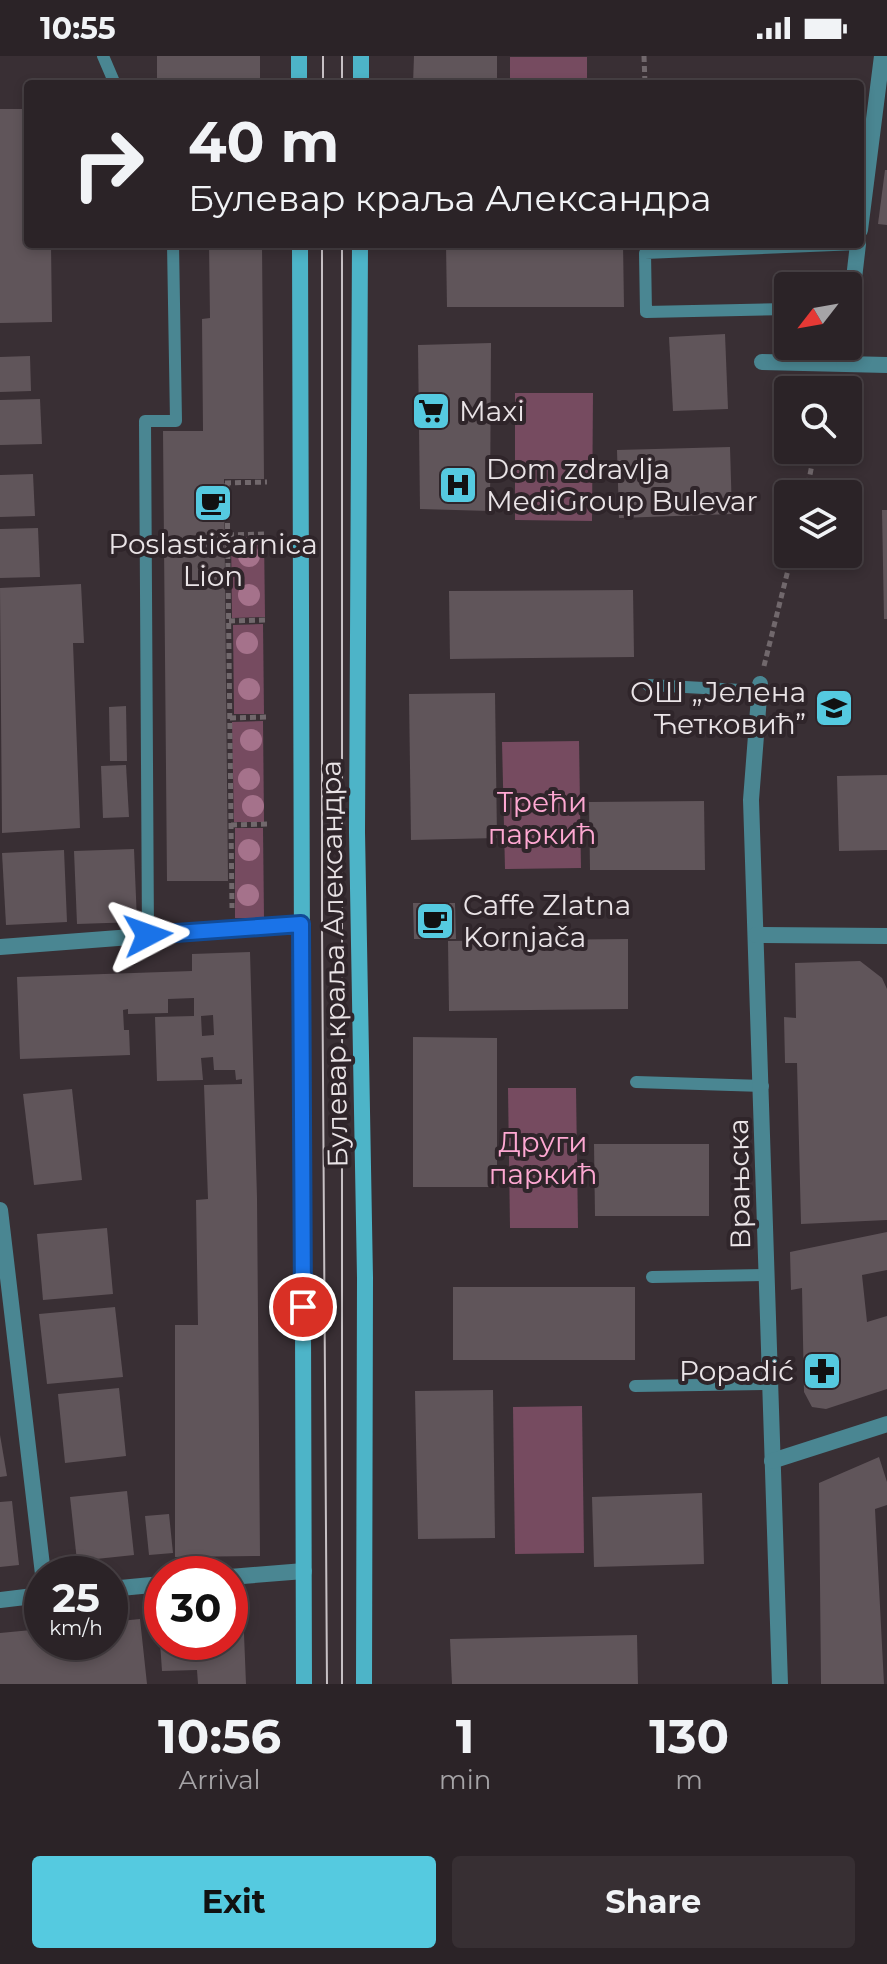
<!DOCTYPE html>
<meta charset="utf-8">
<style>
:root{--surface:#2b2327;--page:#372f33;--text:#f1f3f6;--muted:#a6a4a7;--line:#474044;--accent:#55cae0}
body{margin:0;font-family:Montserrat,sans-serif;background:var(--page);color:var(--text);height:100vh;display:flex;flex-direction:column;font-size:30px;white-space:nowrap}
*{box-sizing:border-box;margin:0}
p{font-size:26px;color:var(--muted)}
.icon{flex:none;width:44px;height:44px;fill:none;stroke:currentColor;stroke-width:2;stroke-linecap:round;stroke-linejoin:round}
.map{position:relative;height:1628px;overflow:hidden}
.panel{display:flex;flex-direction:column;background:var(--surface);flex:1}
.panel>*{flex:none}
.banner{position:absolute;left:24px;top:24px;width:840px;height:168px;border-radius:8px;box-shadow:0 4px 12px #0003,0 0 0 2px var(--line);background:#2b2327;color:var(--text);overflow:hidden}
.needle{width:52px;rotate:239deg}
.buttons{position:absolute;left:774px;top:216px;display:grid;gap:16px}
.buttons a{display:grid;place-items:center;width:88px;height:88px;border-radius:8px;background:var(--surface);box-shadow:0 4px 12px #0003,0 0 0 2px var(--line);font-size:40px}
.speed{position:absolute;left:24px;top:1500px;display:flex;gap:16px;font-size:40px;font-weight:700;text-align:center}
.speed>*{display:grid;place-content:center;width:104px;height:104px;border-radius:50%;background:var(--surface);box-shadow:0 4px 12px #0003,0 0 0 2px var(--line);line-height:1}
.speed small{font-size:20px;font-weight:400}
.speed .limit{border:12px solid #d22;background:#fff;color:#111}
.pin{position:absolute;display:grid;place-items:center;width:68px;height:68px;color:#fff;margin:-34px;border:4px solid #fff;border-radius:50%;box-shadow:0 2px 8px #0007}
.me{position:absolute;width:88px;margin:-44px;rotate:86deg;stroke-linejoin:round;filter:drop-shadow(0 0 6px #0008)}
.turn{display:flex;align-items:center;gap:28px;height:168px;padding:0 32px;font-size:36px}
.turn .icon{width:104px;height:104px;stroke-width:2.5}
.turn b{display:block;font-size:56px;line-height:68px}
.eta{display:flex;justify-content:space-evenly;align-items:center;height:136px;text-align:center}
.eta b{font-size:48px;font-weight:700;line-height:56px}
.button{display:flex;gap:16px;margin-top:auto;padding:16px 32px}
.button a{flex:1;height:92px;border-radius:8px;background:var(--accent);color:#111;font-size:32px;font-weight:700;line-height:92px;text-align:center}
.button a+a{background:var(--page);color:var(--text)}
.status{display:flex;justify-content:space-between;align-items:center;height:56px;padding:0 40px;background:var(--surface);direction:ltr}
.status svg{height:22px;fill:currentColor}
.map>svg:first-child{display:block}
</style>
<div class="status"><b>10:55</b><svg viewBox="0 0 49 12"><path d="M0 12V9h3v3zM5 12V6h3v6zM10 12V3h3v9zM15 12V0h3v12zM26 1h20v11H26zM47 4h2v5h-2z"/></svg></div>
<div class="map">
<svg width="887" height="1628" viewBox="0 0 887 1628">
<rect width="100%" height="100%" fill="#392f34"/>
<g fill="#764b60">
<rect x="510" y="1" width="77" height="27"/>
<path d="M515,337H593L592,465L515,464Z"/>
<path d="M231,481H264L265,561L232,562Z"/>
<path d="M263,568L264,658H234L233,569Z"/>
<path d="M263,665L264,766H234L232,666Z"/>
<path d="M579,685L581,812L505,813L502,686Z"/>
<path d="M235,772H263L264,862H235Z"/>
<path d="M508,1032H576L578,1172H510Z"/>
<path d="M582,1350L584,1497L515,1498L513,1351Z"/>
</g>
<g fill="#60555a" fill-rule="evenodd">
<rect x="157" y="0" width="103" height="28"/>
<path d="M414,0H497V28H413Z"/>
<path d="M0,53H28V188H51L52,266L0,267Z"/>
<path d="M885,114H887V169L878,168Z"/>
<path d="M209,188H262L264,423H224L228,825H167L163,375H203L202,263L210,262Z"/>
<path d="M446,188H623L624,251H447Z"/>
<path d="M725,278L728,353L673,355L669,281Z"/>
<path d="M491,287L490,455L420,453L418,289Z"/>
<path d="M30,300L31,335L0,336V301Z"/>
<path d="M40,343L42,388L0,389V344Z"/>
<path d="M730,391L732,458L619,462L617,394Z"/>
<path d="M33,418L35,460L0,461V419Z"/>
<path d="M882,454H887V563H884Z"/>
<path d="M38,472L40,521L0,522V473Z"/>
<path d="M81,528L84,587H73L80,772L2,777L0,532Z"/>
<path d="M633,534L634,601L450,603L449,535Z"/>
<path d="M495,637L497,782L411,784L409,638Z"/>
<path d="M126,650L127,705H110L109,651Z"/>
<path d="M126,709L129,761L103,762L101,710Z"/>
<path d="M887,719V794L839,795L837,720Z"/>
<path d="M704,745L705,814H590L589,746Z"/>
<path d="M134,793L137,866L77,868L74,795Z"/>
<path d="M64,794L67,866L6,869L2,797Z"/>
<path d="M413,847H455L456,883H414Z"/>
<path d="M628,883V953L449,955L448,885Z"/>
<path d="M250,896L257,1142L260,1500L175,1501V1269H198L196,1144L208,1143L204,1029L242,1028V1023L236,1024L235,1014H214L213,1001L201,1002L203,1024L157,1025L155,961L194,960V942L168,943V957L128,958V953L123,954L124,974H129L130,999L20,1003L17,921L192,915V898ZM213,959L214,979L202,980L201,960Z"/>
<path d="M860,905L882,922L887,933V1164L801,1168L797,1007H785L784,961L796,962L795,907Z"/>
<path d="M413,981L497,982V1131H413Z"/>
<path d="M72,1033L82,1124L34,1129L23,1038Z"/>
<path d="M594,1088H709V1160H595Z"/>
<path d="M107,1172L113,1238L43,1244L37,1178Z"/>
<path d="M887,1176V1214L862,1219L867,1266L887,1260V1333L826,1353L812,1351L804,1336L802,1232L791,1234L790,1196Z"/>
<rect x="453" y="1231" width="182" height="73"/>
<path d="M115,1251L123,1321L47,1328L39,1258Z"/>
<path d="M119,1332L126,1400L65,1407L58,1338Z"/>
<path d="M493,1334L495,1482L418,1483L415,1335Z"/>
<path d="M0,1379L7,1420L0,1421Z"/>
<path d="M879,1401L887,1426V1449L875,1453L884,1628H821L819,1427Z"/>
<path d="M127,1435L134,1499L77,1505L70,1441Z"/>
<path d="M702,1437L704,1508L594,1511L592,1441Z"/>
<path d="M12,1445L19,1509L0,1511V1446Z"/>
<path d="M169,1458L173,1497L149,1499L145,1460Z"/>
<path d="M243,1553L246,1628H198L197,1614L162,1615L160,1586H230V1554Z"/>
<path d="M140,1563L147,1628H0V1577L42,1573V1586H110V1566Z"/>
<path d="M637,1579L638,1628H452L450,1583Z"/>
</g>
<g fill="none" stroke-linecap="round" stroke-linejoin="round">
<g stroke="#71686c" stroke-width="5" stroke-dasharray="6 4" stroke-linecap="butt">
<path d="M644,0L645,28"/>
<path d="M225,427L267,426"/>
<path d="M227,427L232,852"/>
<path d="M806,438L815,394"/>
<path d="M228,479L266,478"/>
<path d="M229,565L267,564"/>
<path d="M764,610L792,498"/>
<path d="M230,662L267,661"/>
<path d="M231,769L267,768"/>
</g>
<g stroke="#4a8692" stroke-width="12">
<path d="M103,0L115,28"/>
<path d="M788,253L646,256L645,197L858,188"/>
<path d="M648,629L759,635"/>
<path d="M148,879L145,365H176L173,188"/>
<path d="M636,1026L763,1030"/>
<path d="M652,1221L768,1219"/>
<path d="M635,1330L770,1328"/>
</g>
<g stroke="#4a8692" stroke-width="16">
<path d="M860,174L882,0"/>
<path d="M848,274L858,188"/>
<path d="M762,306L887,309"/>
<path d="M844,307L846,290"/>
<path d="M760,628L751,744L780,1628"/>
<path d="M756,879L887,880"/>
<path d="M0,891L301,868"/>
<path d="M0,1154L43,1518"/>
<path d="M772,1405L887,1368"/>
<path d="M230,1521L304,1515"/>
<path d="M110,1533L162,1528"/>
<path d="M0,1544L42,1539"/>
</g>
<g stroke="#4db4c8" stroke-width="16">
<path d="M299,0V28"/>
<path d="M361,28V0"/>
<path d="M300,188L304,1628"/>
<path d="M360,188L357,776L365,1222L364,1628"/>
</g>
<g stroke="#c7c0c4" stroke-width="2">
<path d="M323,28V0"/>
<path d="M342,28V0"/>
<path d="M322,188V870L327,1628"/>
<path d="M342,188V1628"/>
</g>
</g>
<g fill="#a5728b">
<circle cx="249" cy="500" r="11"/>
<circle cx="249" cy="539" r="11"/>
<circle cx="247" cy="587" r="11"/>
<circle cx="249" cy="633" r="11"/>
<circle cx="251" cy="684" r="11"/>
<circle cx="249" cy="723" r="11"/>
<circle cx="253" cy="750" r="11"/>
<circle cx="249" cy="794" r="11"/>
<circle cx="248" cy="839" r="11"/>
</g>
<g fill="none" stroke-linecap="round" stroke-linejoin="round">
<g stroke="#114b97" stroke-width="20">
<path id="route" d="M148,879L301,868L303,1251"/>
</g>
<use href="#route" stroke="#1a73e8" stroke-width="14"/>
</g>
<defs>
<g id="supermarket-square" transform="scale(2)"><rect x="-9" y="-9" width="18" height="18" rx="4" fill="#55cae0" stroke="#2f252a"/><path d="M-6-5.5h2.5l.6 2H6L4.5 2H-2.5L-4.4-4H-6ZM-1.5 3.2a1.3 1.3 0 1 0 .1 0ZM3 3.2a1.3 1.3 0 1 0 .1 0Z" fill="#111"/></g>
<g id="hospital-square" transform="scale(2)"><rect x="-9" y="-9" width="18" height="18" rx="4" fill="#55cae0" stroke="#2f252a"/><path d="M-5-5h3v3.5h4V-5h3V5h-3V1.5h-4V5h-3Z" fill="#111"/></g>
<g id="cafe-square" transform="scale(2)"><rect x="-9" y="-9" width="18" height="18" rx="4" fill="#55cae0" stroke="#2f252a"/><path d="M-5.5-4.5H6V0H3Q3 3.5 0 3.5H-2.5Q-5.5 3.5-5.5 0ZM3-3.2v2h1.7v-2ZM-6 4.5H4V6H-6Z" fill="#111"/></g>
<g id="school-square" transform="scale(2)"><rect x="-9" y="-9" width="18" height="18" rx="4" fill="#55cae0" stroke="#2f252a"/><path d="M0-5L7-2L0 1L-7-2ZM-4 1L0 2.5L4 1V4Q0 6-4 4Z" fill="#111"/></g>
<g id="pharmacy-square" transform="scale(2)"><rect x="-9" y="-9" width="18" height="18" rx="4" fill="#55cae0" stroke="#2f252a"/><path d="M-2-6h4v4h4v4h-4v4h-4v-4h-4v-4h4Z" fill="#111"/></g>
</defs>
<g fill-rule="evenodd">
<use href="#supermarket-square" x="431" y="355"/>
<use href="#hospital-square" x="458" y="429"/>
<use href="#cafe-square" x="213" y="447"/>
<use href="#school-square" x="834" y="652"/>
<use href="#cafe-square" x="435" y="865"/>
<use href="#pharmacy-square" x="822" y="1315"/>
</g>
<g text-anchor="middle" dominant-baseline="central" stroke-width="8" stroke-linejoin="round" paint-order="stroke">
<g font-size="28" fill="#e9e3e6" stroke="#2f252a" text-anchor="start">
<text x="459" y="355">Maxi</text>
<text x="486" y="413">Dom zdravlja<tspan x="486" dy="32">MediGroup Bulevar</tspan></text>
<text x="213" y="488" text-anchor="middle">Poslastičarnica<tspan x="213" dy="32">Lion</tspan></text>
<text x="806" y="636" text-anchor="end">ОШ „Јелена<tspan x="806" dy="32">Ћетковић”</tspan></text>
<text x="463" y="849">Caffe Zlatna<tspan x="463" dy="32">Kornjača</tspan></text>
<text x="794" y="1315" text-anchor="end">Popadić</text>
</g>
<g font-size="28" fill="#fea8d2" stroke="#2f252a">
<text x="542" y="746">Трећи<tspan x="542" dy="32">паркић</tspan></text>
<text x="543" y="1086">Други<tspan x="543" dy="32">паркић</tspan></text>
</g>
<g font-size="28" fill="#e9e3e6" stroke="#2f252a">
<text transform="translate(334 908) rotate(-91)">Булевар краља Александра</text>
<text transform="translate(739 1128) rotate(-91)">Врањска</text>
</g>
</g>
</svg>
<div class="buttons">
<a><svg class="needle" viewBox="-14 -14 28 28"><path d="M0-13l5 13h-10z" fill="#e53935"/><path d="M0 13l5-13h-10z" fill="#a6a4a7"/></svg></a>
<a><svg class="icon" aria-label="search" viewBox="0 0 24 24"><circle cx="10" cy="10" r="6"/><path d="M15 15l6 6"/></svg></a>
<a><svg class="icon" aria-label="layers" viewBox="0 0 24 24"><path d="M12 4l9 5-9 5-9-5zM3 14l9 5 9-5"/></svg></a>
</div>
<div class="speed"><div>25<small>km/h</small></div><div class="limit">30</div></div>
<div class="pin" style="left:303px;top:1251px;background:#d93025"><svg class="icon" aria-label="arrive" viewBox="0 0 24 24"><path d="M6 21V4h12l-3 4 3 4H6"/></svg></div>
<svg class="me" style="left:148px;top:879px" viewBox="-20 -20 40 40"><path d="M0-17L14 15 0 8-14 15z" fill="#1a73e8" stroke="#fff" stroke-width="4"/></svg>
<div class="banner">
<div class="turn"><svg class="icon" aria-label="right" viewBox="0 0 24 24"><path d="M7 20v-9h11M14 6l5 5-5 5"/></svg><div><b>40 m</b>Булевар краља Александра</div></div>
</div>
</div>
<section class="panel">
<div class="eta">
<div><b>10:56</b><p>Arrival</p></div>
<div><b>1</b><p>min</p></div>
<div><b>130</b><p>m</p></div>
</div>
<div class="button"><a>Exit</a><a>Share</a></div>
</section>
